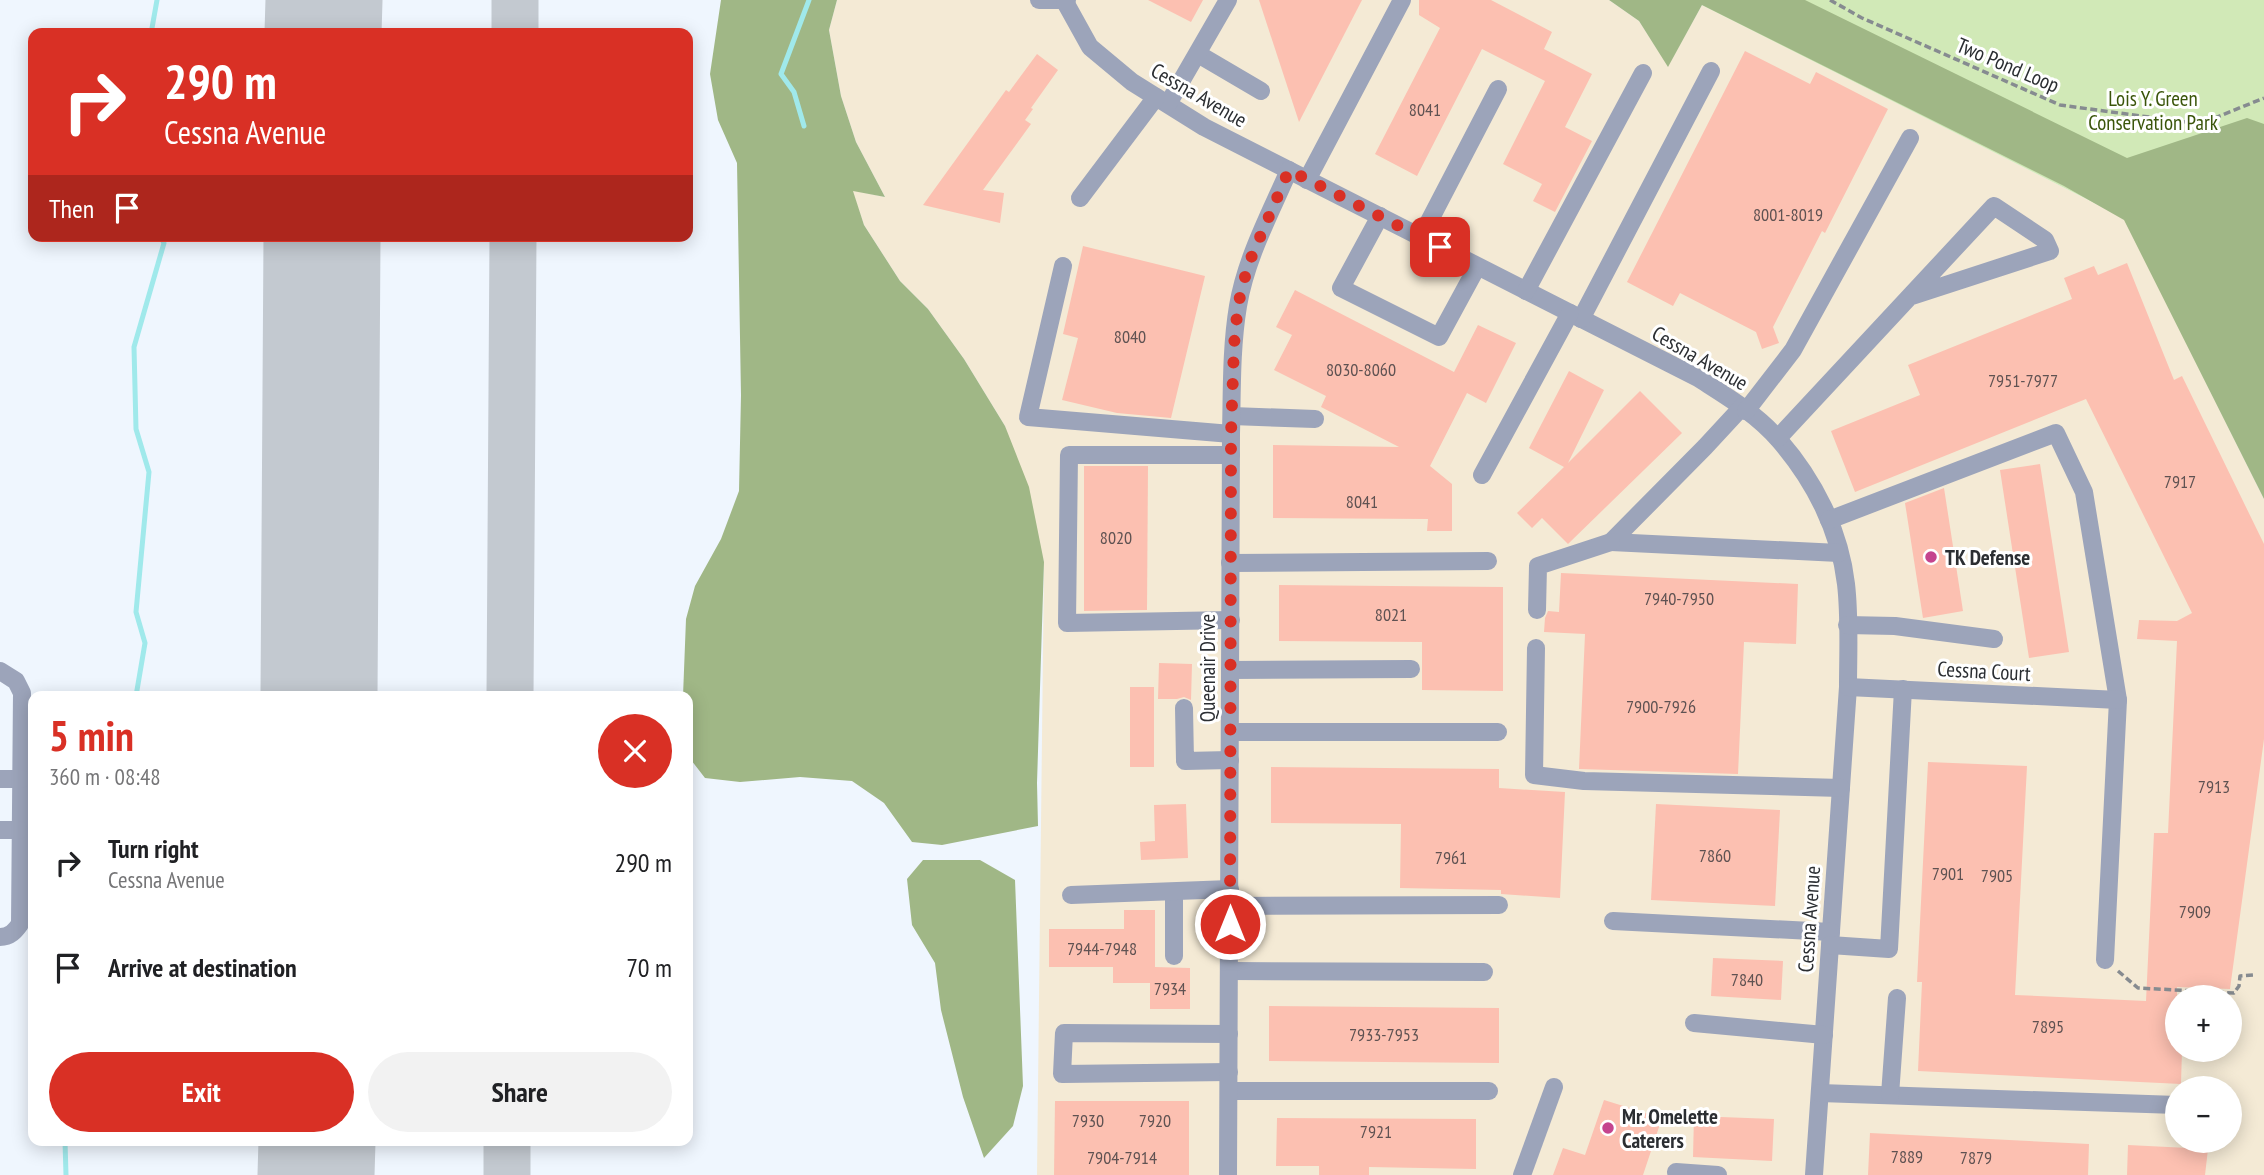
<!DOCTYPE html>
<meta charset="utf-8">
<style>
:root{--surface:#fff;--page:#f2f2f2;--text:#202124;--muted:#757577;--accent:#d93025}
body{margin:0;font-family:"PT Sans Narrow",sans-serif;background:var(--page);color:var(--text);height:100vh;display:flex;flex-direction:column;font-size:26px;white-space:nowrap}
*{box-sizing:border-box;margin:0}
p{font-size:23px;color:var(--muted)}
.icon{flex:none;width:38px;height:38px;fill:none;stroke:currentColor;stroke-width:2;stroke-linecap:round;stroke-linejoin:round}
.map{position:relative;flex:1;overflow:hidden}
.panel{position:absolute;left:28px;top:691px;width:665px;height:455px;display:flex;flex-direction:column;background:var(--surface);border-radius:14px;box-shadow:0 4px 18px #0003}
.panel>*{flex:none}
.hud{position:absolute;left:28px;top:28px;width:665px;height:214px;border-radius:14px;box-shadow:0 4px 18px #0003;background:#d93025;color:#fff;overflow:hidden}
.fabs{position:absolute;left:2165px;top:985px;display:grid;gap:14px}
.fabs a{display:grid;place-items:center;width:77px;height:77px;border-radius:50%;background:var(--surface);box-shadow:0 4px 18px #0003;font-size:35px}
.pin{position:absolute;display:grid;place-items:center;width:60px;height:60px;color:#fff;margin:-30px;border-radius:14px;box-shadow:0 4px 10px #0006}
.me{position:absolute;width:77px;margin:-38px;rotate:0deg;stroke-linejoin:round;filter:drop-shadow(0 0 5px #0008)}
.turn{display:flex;align-items:center;gap:24px;height:147px;padding:0 21px;font-size:32px}
.turn .icon{width:91px;height:91px;stroke-width:2.5}
.turn b{display:block;font-size:49px;line-height:60px}
.then{display:flex;align-items:center;height:66px;padding:0 21px;background:#0003;gap:14px;font-size:26px}
.round{display:grid;place-items:center;flex:none;width:74px;height:74px;border-radius:37px;background:var(--page)}
.head{display:flex;align-items:center;justify-content:space-between;height:119px;padding:0 21px}
h1{font-size:42px;font-weight:700;line-height:52px;color:var(--accent)}
.cta{display:flex;gap:14px;margin-top:auto;padding:14px 21px}
.cta a{flex:1;height:80px;border-radius:42px;background:var(--accent);color:#fff;font-size:28px;font-weight:700;line-height:80px;text-align:center}
.cta a+a{background:var(--page);color:var(--text)}
ul{padding:0;list-style:none}
li{display:flex;align-items:center;gap:21px;height:105px;padding:0 21px}
li div{flex:1}
li b{display:block;font-size:26px}
li em{font-style:normal}
.map>svg:first-child{display:block}
</style>
<div class="map">
<svg width="2264" height="1175" viewBox="0 0 2264 1175">
<rect width="100%" height="100%" fill="#eff6fe"/>
<path fill="#f4ead5" fill-rule="evenodd" d="M837,0H1609L1639,21L1668,66L1702,5L2124,218L2264,499V1175H1037L1044,562L1005,426L964,359L928,309L900,281L864,225L852,190L885,197L856,142L841,96L829,30ZM2177,998H2230V1050H2177ZM2177,1088H2230V1141H2177Z"/>
<path fill="#d1e9b7" d="M1692,0H2264V485L2124,218Z"/>
<g fill="#a0b786">
<path d="M721,0H837L829,30L841,96L856,142L885,197L853,191L864,225L900,281L928,309L964,359L1005,426L1029,487L1044,562L1037,783L1038,826L942,845L912,842L884,803L852,781L800,777L740,782L705,778L688,756V696H683L686,619L695,586L721,539L739,491L741,395L737,163L718,120L710,74Z"/>
<path d="M1609,0H1805L2127,158L2247,118L2264,124V499L2124,220L2064,186L1702,5L1668,67L1639,21Z"/>
<path d="M923,860H980L1015,880L1023,1086L1013,1126L984,1158L963,1097L941,1010L935,963L912,925L907,879Z"/>
</g>
<g fill="none" stroke-linecap="round" stroke-linejoin="round">
<g stroke="#a0e9eb" stroke-width="5">
<path d="M154,33L152,28L157,0"/>
<path d="M804,126L794,92L781,74L809,0"/>
<path d="M136,696L145,643L136,612L149,472L136,429L134,347L164,243L160,236"/>
<path d="M65,1141L66,1175"/>
</g>
<g stroke="#c3c9d0" stroke-width="47">
<path d="M515,33V0"/>
<path d="M510,696L513,236"/>
<path d="M318,1141V1175"/>
<path d="M507,1175V1141"/>
</g>
<g stroke="#c3c9d0" stroke-width="117">
<path d="M323,33L324,0"/>
<path d="M319,696L322,236"/>
<path d="M316,1175L317,1141"/>
</g>
</g>
<g fill="#fcc0b1">
<path d="M1148,0H1203L1191,22Z"/>
<path d="M1259,0H1362L1299,122Z"/>
<path d="M1419,0H1491L1552,32L1544,49L1592,74L1565,127L1592,141L1555,212L1533,201L1542,184L1503,164L1545,81L1482,49L1417,176L1375,154L1440,28L1419,15Z"/>
<path d="M1745,51L1810,84L1816,72L1888,109L1825,233L1822,231L1773,327L1779,343L1762,349L1756,332L1680,293L1673,306L1627,282Z"/>
<path d="M1037,54L1058,70L1031,108L1033,109L1025,120L1031,124L983,190L1004,193L1000,223L923,205L1006,90L1009,92Z"/>
<path d="M1083,246L1205,276L1171,418L1117,413L1062,400L1078,338L1063,334Z"/>
<path d="M2127,263L2174,380L2182,376L2264,544V739L2230,989L2177,987V1050H2182L2181,1084L1918,1071L1922,982H1917L1928,762L2027,766L2015,995L2146,1001L2154,833H2168L2177,641L2137,639L2139,620L2177,621L2192,613L2086,399L1855,492L1831,431L1920,395L1908,365L2072,299L2064,278L2094,266L2098,275Z"/>
<path d="M1295,290L1454,372L1478,325L1516,343L1486,403L1467,393L1430,466L1452,484V531H1427L1428,519L1273,518V445L1399,447L1321,407L1326,396L1274,370L1292,335L1276,327Z"/>
<path d="M1569,371L1604,390L1568,463L1640,391L1682,433L1568,544L1542,518L1532,528L1517,513L1564,467L1529,448Z"/>
<path d="M2040,464L2069,652L2029,658L2000,470Z"/>
<path d="M1084,466H1148L1147,610L1084,611Z"/>
<path d="M1944,488L1963,611L1923,618L1905,503Z"/>
<path d="M1561,573L1798,584L1796,644L1744,642L1738,774L1579,769L1585,634L1544,632L1545,618L1548,611L1559,612Z"/>
<path d="M1279,585L1503,587V691L1422,690V642L1279,641Z"/>
<path d="M1159,663L1192,664L1191,700L1184,697L1177,699H1158Z"/>
<rect x="1130" y="687" width="24" height="80"/>
<path d="M1271,767L1499,769V788L1565,792L1560,898L1501,894V890L1400,888L1401,824L1271,823Z"/>
<path d="M1186,804L1188,858L1141,860L1140,842L1155,841L1154,805Z"/>
<path d="M1656,804L1780,810L1775,906L1651,900Z"/>
<path d="M1124,910H1155V967L1190,968V1009H1150V983H1113V967H1049V929H1124Z"/>
<path d="M1713,958L1783,961L1781,1000L1711,996Z"/>
<path d="M1269,1006L1499,1008V1063L1269,1061Z"/>
<path d="M1604,1100L1662,1118L1643,1175H1553L1563,1148L1585,1155Z"/>
<path d="M1055,1101H1189V1175H1054Z"/>
<path d="M1694,1116L1774,1119L1772,1161L1693,1157Z"/>
<path d="M1277,1118L1476,1119V1169L1369,1167V1175H1319V1166H1276Z"/>
<path d="M1870,1133L2089,1144L2088,1175H1868Z"/>
<path d="M2128,1145L2208,1149L2205,1175H2127Z"/>
</g>
<g fill="none" stroke-linecap="round" stroke-linejoin="round">
<g stroke="#868b90" stroke-width="3.5" stroke-dasharray="7 3.5" stroke-linecap="butt">
<path d="M1830,0L1862,18L2060,105L2200,124L2264,98"/>
<path d="M2118,971L2138,988L2234,993L2239,986L2240,976L2254,975"/>
</g>
<g stroke="#9ca4ba" stroke-width="18">
<path d="M1039,0H1067"/>
<path d="M1065,2L1090,47L1132,82L1204,127L1698,378C1726,396 1757,414 1779,440C1814,480 1840,531 1846,584C1850,618 1848,653 1848,687L1814,1175"/>
<path d="M1198,54L1261,91"/>
<path d="M1168,104L1228,0"/>
<path d="M1307,180L1402,0"/>
<path d="M1080,198L1156,97"/>
<path d="M1380,216L1341,288L1439,337L1477,267"/>
<path d="M1421,237L1498,89"/>
<path d="M1063,266L1028,417L1231,434"/>
<path d="M1526,291L1643,73"/>
<path d="M1581,319L1711,71"/>
<path d="M1742,407L1705,447L1611,542L1839,553"/>
<path d="M1746,411L1793,350L1910,138"/>
<path d="M1232,416L1315,419"/>
<path d="M1778,438L1994,206L2045,240L2050,251L1912,296"/>
<path d="M1482,475L1570,313"/>
<path d="M1829,520L2056,433L2084,492L2118,700L2105,960"/>
<path d="M1230,563L1488,561"/>
<path d="M1537,610L1538,566L1611,542"/>
<path d="M1231,620L1067,623L1069,455H1231"/>
<path d="M1847,625L1895,626L1994,639"/>
<path d="M1536,648L1534,775L1584,781L1841,788"/>
<path d="M1230,670L1411,669"/>
<path d="M0,671L16,681L22,693L20,924C15,931 10,937 0,937"/>
<path d="M1848,687L2118,700"/>
<path d="M1184,708L1185,761L1230,760"/>
<path d="M1230,732H1498"/>
<path d="M0,779H21"/>
<path d="M0,830H19"/>
<path d="M1174,892V956"/>
<path d="M1071,895L1230,889"/>
<path d="M1230,906L1499,905"/>
<path d="M1613,921L1831,932"/>
<path d="M1830,945L1889,949L1903,689"/>
<path d="M1230,971L1484,972"/>
<path d="M1694,1023L1824,1035"/>
<path d="M1229,1072L1062,1074L1064,1033L1229,1034"/>
<path d="M1229,1091H1489"/>
<path d="M1820,1093L2177,1105"/>
<path d="M1890,1095L1897,998"/>
<path d="M1676,1172L1718,1175"/>
<path d="M1228,1175L1231,434C1232,392 1231,348 1238,306C1246,258 1270,214 1289,170"/>
<path d="M1522,1175L1554,1087"/>
</g>
</g>
<g fill="none" stroke-linecap="round" stroke-linejoin="round">
<path stroke="#d93025" stroke-width="12" stroke-dasharray="0 21.6" d="M1230,924L1231,434L1234,345L1238,305L1248,265L1289,170L1440,247"/>
</g>
<g fill="#c5448e" stroke="#fff" stroke-width="2.5">
<circle cx="1931" cy="557" r="7"/>
<circle cx="1608" cy="1128" r="7"/>
</g>
<g text-anchor="middle" dominant-baseline="central" stroke-width="6" stroke-linejoin="round" paint-order="stroke">
<g font-size="18" fill="#5f5252">
<text x="1425" y="109">8041</text>
<text x="1788" y="214">8001-8019</text>
<text x="1130" y="336">8040</text>
<text x="1361" y="369">8030-8060</text>
<text x="2023" y="380">7951-7977</text>
<text x="2180" y="481">7917</text>
<text x="1362" y="501">8041</text>
<text x="1116" y="537">8020</text>
<text x="1679" y="598">7940-7950</text>
<text x="1391" y="614">8021</text>
<text x="1661" y="706">7900-7926</text>
<text x="2214" y="786">7913</text>
<text x="1715" y="855">7860</text>
<text x="1451" y="857">7961</text>
<text x="1948" y="873">7901</text>
<text x="1997" y="875">7905</text>
<text x="2195" y="911">7909</text>
<text x="1102" y="948">7944-7948</text>
<text x="1747" y="979">7840</text>
<text x="1170" y="988">7934</text>
<text x="2048" y="1026">7895</text>
<text x="1384" y="1034">7933-7953</text>
<text x="1088" y="1120">7930</text>
<text x="1155" y="1120">7920</text>
<text x="1376" y="1131">7921</text>
<text x="1907" y="1156">7889</text>
<text x="1122" y="1157">7904-7914</text>
<text x="1976" y="1157">7879</text>
</g>
<g font-size="21" fill="#2b2e32" stroke="#fff">
<text transform="translate(2008 65) rotate(23)">Two Pond Loop</text>
<text transform="translate(1199 95) rotate(30)">Cessna Avenue</text>
<text transform="translate(1700 358) rotate(30)">Cessna Avenue</text>
<text transform="translate(1207 668) rotate(-90)">Queenair Drive</text>
<text transform="translate(1984 671) rotate(3)">Cessna Court</text>
<text transform="translate(1809 919) rotate(-86)">Cessna Avenue</text>
</g>
<g font-size="21" fill="#3a550a" stroke="#fff">
<text x="2153" y="98">Lois Y. Green<tspan x="2153" dy="24">Conservation Park</tspan></text>
</g>
<g font-size="21" font-weight="bold" fill="#2b2e32" stroke="#fff" text-anchor="start">
<text x="1945" y="557">TK Defense</text>
<text x="1622" y="1116">Mr. Omelette<tspan x="1622" dy="24">Caterers</tspan></text>
</g>
</g>
</svg>
<div class="fabs">
<a>+</a>
<a>−</a>
</div>
<div class="pin" style="left:1440px;top:247px;background:#d93025"><svg class="icon" aria-label="arrive" viewBox="0 0 24 24"><path d="M6 21V4h12l-3 4 3 4H6"/></svg></div>
<svg class="me" style="left:1230px;top:924px" viewBox="-20 -20 40 40"><circle r="17" fill="#d93025" stroke="#fff" stroke-width="3"/><path d="M0-11L8 9 0 5-8 9z" fill="#fff"/></svg>
<div class="hud">
<div class="turn"><svg class="icon" aria-label="right" viewBox="0 0 24 24"><path d="M7 20v-9h11M14 6l5 5-5 5"/></svg><div><b>290 m</b>Cessna Avenue</div></div>
<div class="then">Then<svg class="icon" aria-label="arrive" viewBox="0 0 24 24"><path d="M6 21V4h12l-3 4 3 4H6"/></svg></div>
</div>
<section class="panel">
<div class="head"><div><h1>5 min</h1><p>360 m · 08:48</p></div><a class="round" style="background:#d93025;color:#fff"><svg class="icon" aria-label="close" viewBox="0 0 24 24"><path d="M6 6l12 12M18 6L6 18"/></svg></a></div>
<ul>
<li><svg class="icon" aria-label="right" viewBox="0 0 24 24"><path d="M7 20v-9h11M14 6l5 5-5 5"/></svg><div><b>Turn right</b><p>Cessna Avenue</p></div><em>290 m</em></li>
<li><svg class="icon" aria-label="arrive" viewBox="0 0 24 24"><path d="M6 21V4h12l-3 4 3 4H6"/></svg><div><b>Arrive at destination</b></div><em>70 m</em></li>
</ul>
<div class="cta"><a>Exit</a><a>Share</a></div>
</section>
</div>
